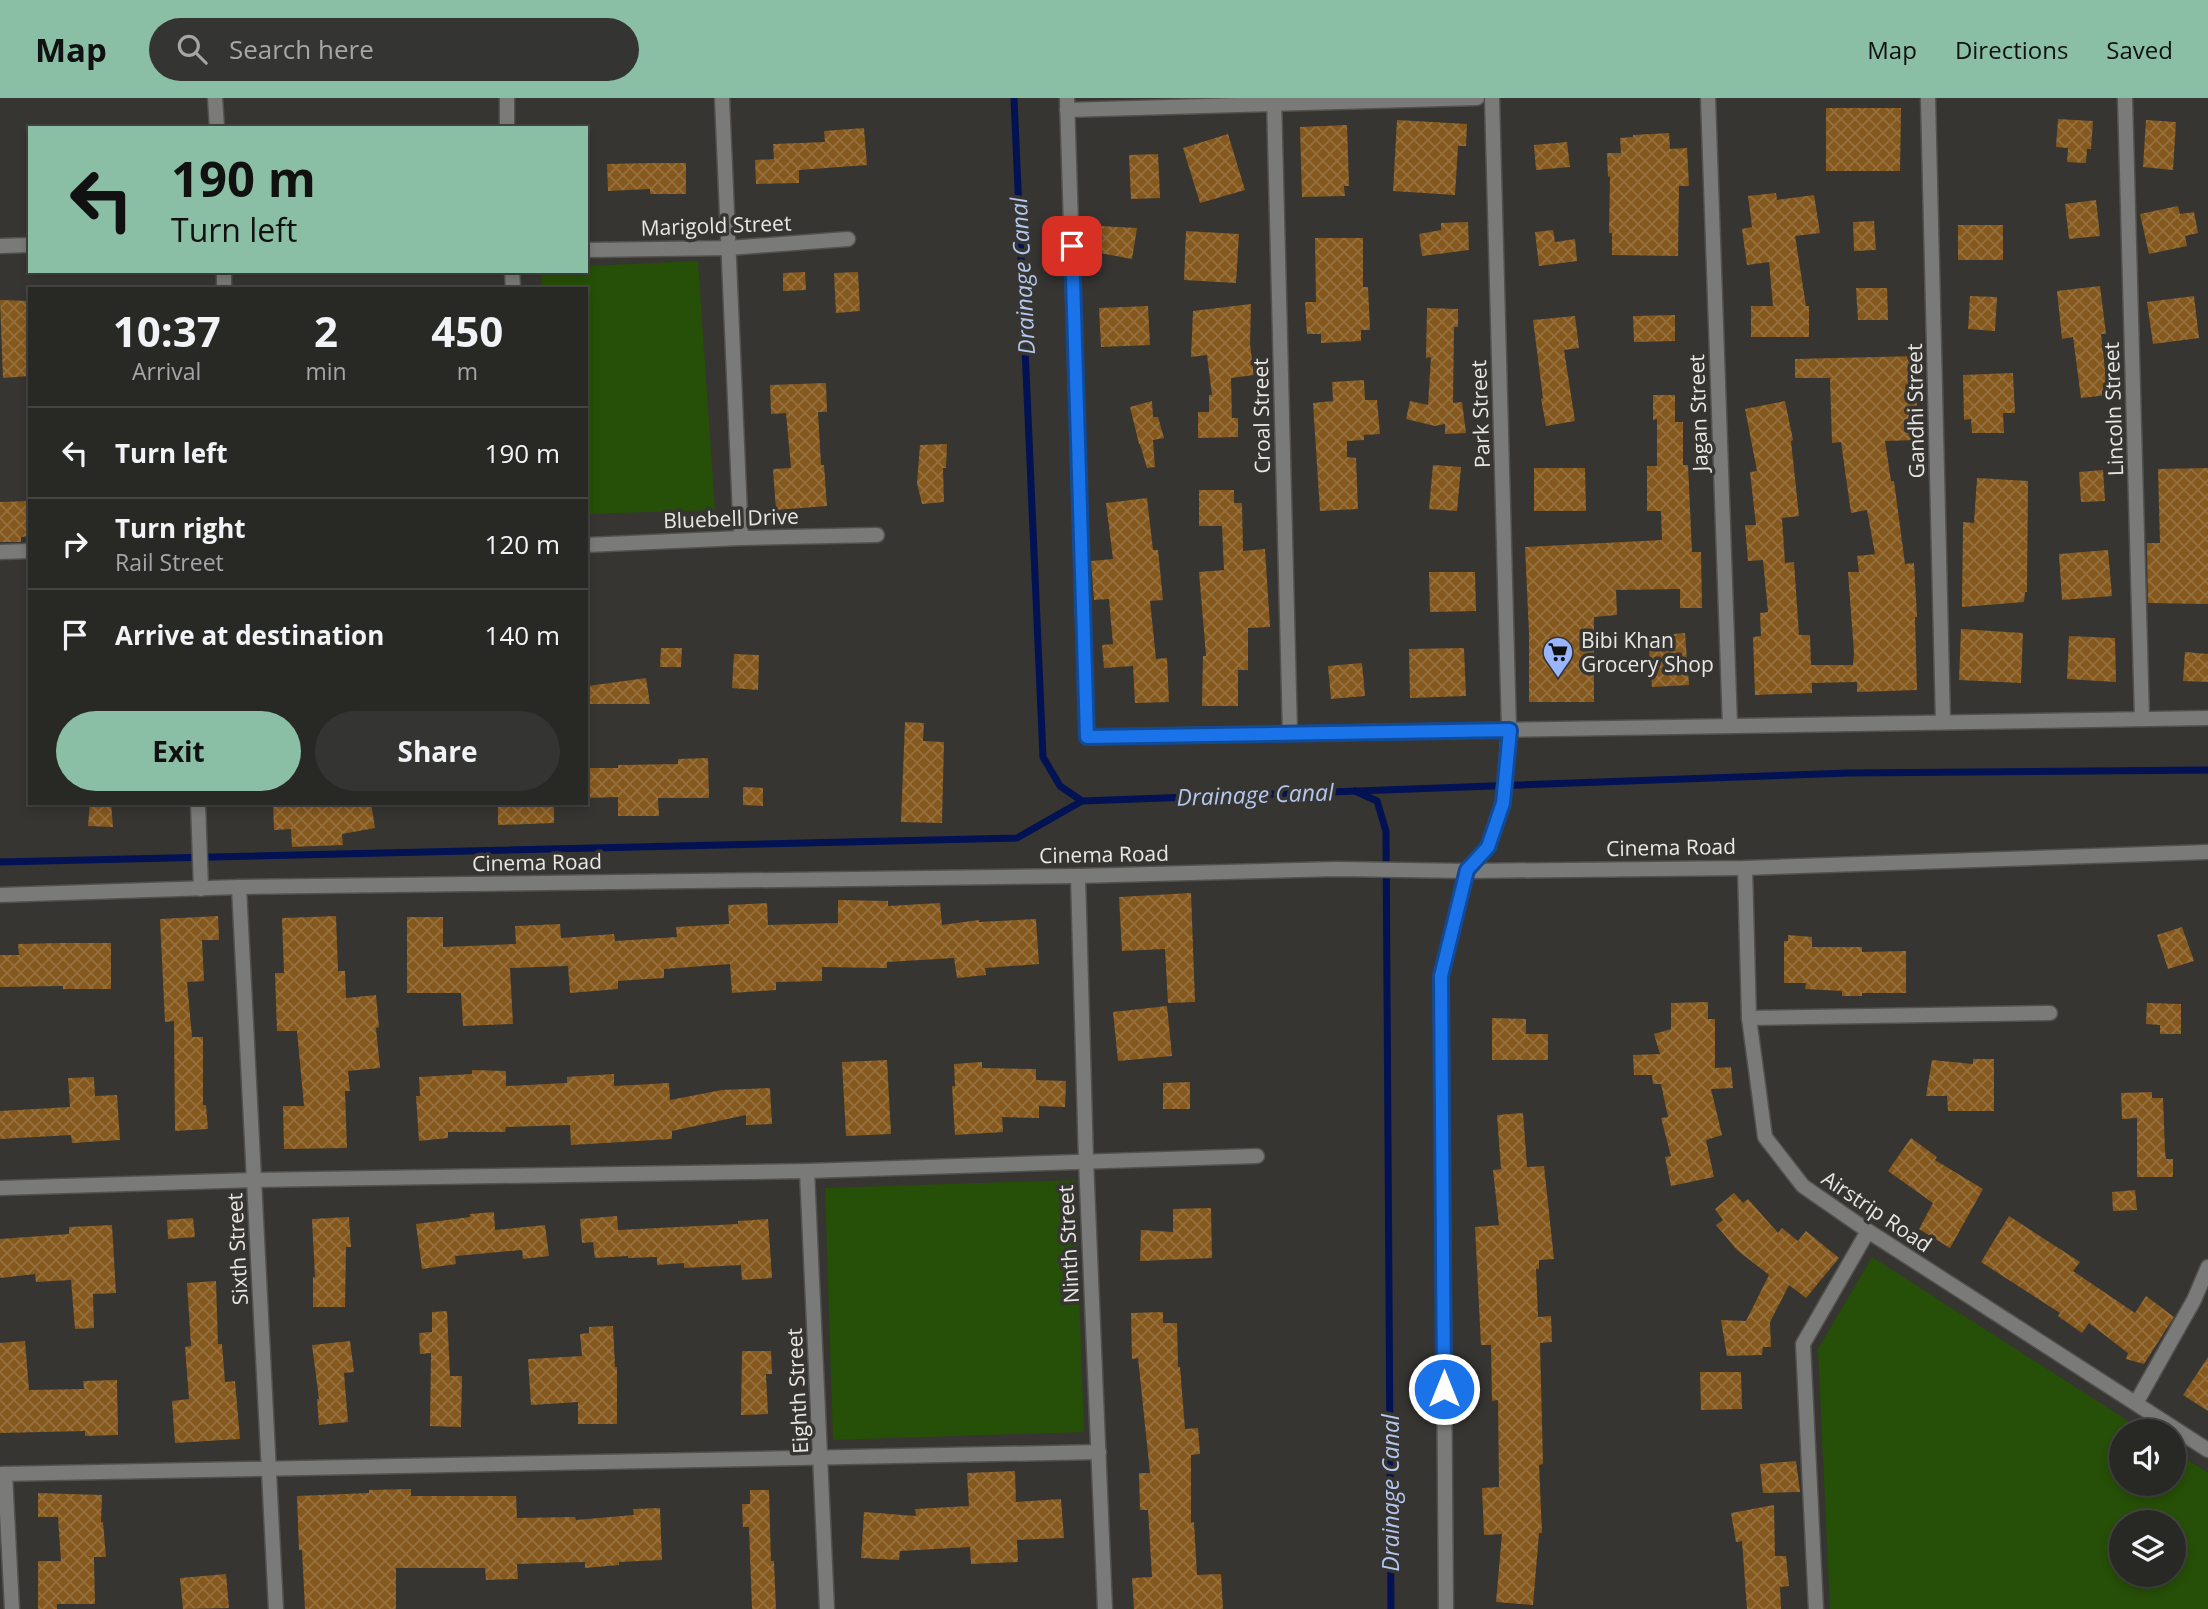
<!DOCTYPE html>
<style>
:root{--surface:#282825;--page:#343432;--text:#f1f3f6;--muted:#a5a6a7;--line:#444442;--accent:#8abfa5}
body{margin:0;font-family:"Open Sans",sans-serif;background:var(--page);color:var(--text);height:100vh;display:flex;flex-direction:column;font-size:26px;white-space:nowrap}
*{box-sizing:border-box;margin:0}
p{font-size:23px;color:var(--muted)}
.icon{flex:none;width:38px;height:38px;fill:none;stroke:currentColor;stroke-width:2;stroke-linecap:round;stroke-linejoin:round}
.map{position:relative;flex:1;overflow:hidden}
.side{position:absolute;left:28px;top:189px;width:560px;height:518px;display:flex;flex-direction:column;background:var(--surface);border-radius:0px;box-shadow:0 4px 10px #0003,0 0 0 2px var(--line)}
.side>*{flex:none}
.top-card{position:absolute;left:28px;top:28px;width:560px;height:147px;border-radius:0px;box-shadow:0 4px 10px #0003,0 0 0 2px var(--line);background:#8abfa5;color:#111;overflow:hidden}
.fabs{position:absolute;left:2109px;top:1321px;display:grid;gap:14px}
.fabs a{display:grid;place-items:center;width:77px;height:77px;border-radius:50%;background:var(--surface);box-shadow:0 4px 10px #0003,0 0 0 2px var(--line);font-size:35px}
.pin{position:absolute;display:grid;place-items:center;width:60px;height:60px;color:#fff;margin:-30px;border-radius:14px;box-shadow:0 4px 10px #0006}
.me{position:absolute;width:77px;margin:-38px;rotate:0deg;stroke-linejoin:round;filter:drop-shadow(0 0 5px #0008)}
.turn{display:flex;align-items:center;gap:24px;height:147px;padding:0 28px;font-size:32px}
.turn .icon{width:91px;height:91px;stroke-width:2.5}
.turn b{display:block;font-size:49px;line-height:60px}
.eta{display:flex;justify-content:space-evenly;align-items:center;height:119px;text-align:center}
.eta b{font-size:42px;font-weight:700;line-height:49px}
.cta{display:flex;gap:14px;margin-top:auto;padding:14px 28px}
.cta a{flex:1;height:80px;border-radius:42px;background:var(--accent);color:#111;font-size:28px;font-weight:700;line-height:80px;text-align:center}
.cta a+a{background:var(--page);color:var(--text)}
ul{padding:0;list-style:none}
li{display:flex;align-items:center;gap:21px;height:91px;padding:0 28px;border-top:2px solid var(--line)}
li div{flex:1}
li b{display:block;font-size:26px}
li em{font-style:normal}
header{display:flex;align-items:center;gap:42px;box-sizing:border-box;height:98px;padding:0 35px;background:var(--accent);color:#111}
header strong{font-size:33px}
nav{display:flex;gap:38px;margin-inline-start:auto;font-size:24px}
.search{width:490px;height:63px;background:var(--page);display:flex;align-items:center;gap:18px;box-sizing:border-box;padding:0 24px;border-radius:38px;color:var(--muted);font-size:26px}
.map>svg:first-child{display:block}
</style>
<header>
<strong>Map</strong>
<div class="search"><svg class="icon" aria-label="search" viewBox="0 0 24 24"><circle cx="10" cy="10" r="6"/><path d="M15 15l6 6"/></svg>Search here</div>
<nav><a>Map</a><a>Directions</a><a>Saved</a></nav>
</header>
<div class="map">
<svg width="2208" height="1511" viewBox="0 0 2208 1511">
<defs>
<pattern id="building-cross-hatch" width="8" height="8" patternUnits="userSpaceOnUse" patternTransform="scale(1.75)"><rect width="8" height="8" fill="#85581d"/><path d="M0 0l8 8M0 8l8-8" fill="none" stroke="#96703e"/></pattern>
</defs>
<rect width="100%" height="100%" fill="#363531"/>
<g fill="#264f07" fill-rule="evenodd">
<path d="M698,163L715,412L586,416V191H542L541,173H586V168Z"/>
<path d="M1075,1082L1084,1334L833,1342L825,1090Z"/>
<path d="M1872,1159L2144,1333L2121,1334V1386H2174V1353L2208,1375V1511H1830L1818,1251ZM2121,1424H2174V1477H2121Z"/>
</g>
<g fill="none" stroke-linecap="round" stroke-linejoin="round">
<g stroke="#021252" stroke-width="7">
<path d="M1014,0L1043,659L1060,688L1082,703L1848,675L2208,672"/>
<path d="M1355,693L1377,703L1386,733L1391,1511"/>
<path d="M0,764L1017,740L1082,703"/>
</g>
</g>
<g fill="url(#building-cross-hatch)">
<path d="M1826,10H1901L1900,73H1826Z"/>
<path d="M2058,21L2093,23L2091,51H2087L2086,65L2067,64L2068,50L2056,49Z"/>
<path d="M1397,22L1467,26L1466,48H1458L1455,97L1393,93Z"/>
<path d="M2146,22L2176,24L2173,72L2143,69Z"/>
<path d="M1347,27L1349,88H1344L1345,98L1302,99L1300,29Z"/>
<path d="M864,30L867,67L799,72V85L756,86L755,62L774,61L773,46L825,44L824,33Z"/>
<path d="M1669,35L1670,51L1687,50L1689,88H1679L1678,158L1612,157V135H1609L1610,78L1608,79L1607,55H1621L1620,40L1633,39V37Z"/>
<path d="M1228,36L1245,92L1200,105L1183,50Z"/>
<path d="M1567,44L1570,69L1536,72L1534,47Z"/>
<path d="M1158,56L1160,100L1131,101L1129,57Z"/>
<path d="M651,65H686V96H650V91L608,93L607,66Z"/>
<path d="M1776,95L1777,102L1814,97L1820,135L1795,138L1806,208H1809V239H1751V208H1773L1769,164L1747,167L1742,131L1752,129L1748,98Z"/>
<path d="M2096,102L2100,138L2069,141L2065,106Z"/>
<path d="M2178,108L2180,116L2194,114L2198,135L2185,138L2187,148L2149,156L2140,116Z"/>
<path d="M1874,123L1876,152L1854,153L1853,124Z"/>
<path d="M1468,124L1469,152L1422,158L1419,136L1441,132V125Z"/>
<rect x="1958" y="127" width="45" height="35"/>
<path d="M1100,128L1137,130L1132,161L1095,154Z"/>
<path d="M1553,132L1555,144L1575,141L1577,163L1539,168L1535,134Z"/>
<path d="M1186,133L1239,136L1236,185L1184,182Z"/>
<path d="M1315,140H1363V189H1368L1370,232H1361V243L1321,245V236H1307L1305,204H1316Z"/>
<path d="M805,174L806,192L783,193V175Z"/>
<path d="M858,174L860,213L836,215L834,175Z"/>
<path d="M2100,188L2106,236H2101L2108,297L2081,300L2073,239L2062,241L2057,193Z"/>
<path d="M1856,190H1887L1888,222H1858Z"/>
<path d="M1970,198L1997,199L1995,233L1968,231Z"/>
<path d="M2194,198L2199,240L2153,246L2147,204Z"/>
<path d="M0,202L30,203V278L3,280Z"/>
<path d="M1251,206L1250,246L1254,277L1231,280L1232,320H1238V339L1198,340V314H1209V297H1212L1207,257L1191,259L1193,213Z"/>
<path d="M1148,208L1150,247L1101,249L1099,210Z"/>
<path d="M1427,210L1458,211V229H1454L1453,305L1462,304L1466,335L1445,336V326L1435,328L1406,321L1410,303L1428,307L1431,259L1426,260Z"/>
<path d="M1675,217V243L1634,244L1633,218Z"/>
<path d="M1575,218L1579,250L1564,252L1575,323L1546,328L1541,301L1543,300L1533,222Z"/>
<path d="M1915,258L1918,342L1885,343L1891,383H1894L1905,466L1914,465L1917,519H1915L1917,592L1857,594V584L1812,585V595L1755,597L1753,539L1761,538L1760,515L1768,514L1763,462L1748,463L1745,427H1756L1750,374L1757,373L1745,311L1785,303L1793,342L1791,343L1799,418L1782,420L1785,465L1794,464L1799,537H1810L1811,567H1853L1854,555L1848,474H1859L1857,458L1875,456L1867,412L1851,415L1841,344L1832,345L1830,280H1795V261Z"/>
<path d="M2013,275L2015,315H2003L2004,335H1972L1971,321L1964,322L1963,277Z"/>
<path d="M1364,282L1365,302H1377L1380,336L1364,337V342L1347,343V359L1356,360L1358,411L1320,413L1313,305L1333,303L1332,284Z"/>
<path d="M826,285L827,314H818L821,367H824L827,408L776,412L773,371L791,370L786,315L771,316L770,287Z"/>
<path d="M1653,297H1675V324H1683V367H1688L1692,454H1701L1702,510H1680V491L1616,492L1617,517L1594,519V604H1529V535L1525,449L1662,442L1661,413H1647V368H1657V321L1653,322Z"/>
<path d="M1152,303L1153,319H1158L1164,340L1153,342L1155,369L1147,370L1140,346H1139L1130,309Z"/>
<path d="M947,346L946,370H943L944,404L922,406L917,385L920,347Z"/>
<path d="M1433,367L1461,369L1457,413L1429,411Z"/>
<path d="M1534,370H1585L1586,413H1534Z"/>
<path d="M2208,370V506L2148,505L2147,445H2160L2158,371Z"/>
<path d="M2103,372L2105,403L2081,404L2079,374Z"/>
<path d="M1977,380L2028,383L2027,494H2025L2024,504L1962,509L1963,424L1974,425Z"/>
<path d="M1199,392H1234V405H1242L1243,453L1265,451L1270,529L1248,530V572H1238V608H1202L1203,558H1206L1199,474L1224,472L1222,428H1199Z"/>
<path d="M1147,400L1153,452H1158L1163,502L1150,503L1156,561L1167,560L1169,604L1135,605L1133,568L1104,570L1102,547L1113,546L1109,501L1094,502L1091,463L1113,461L1106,405Z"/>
<path d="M30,403V438L21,439V444H0V404Z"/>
<path d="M2108,452L2112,498L2062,502L2059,456Z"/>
<path d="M1429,474H1475L1476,513L1430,514Z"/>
<path d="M1961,531L2023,535L2021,585L1959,582Z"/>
<path d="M1685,535L1689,587L1652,589L1648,538Z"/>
<path d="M2069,538L2115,540L2116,584L2067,581Z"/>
<path d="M661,550H682L681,569H660Z"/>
<path d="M1464,550L1466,598L1410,600L1409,551Z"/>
<path d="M2185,554L2208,556V584L2183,583Z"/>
<path d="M734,556L759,557L758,592L732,590Z"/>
<path d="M1362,565L1365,598L1331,601L1328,568Z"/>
<path d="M646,580L650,606H588V588Z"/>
<path d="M905,624L924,625L923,643L944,644L942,725L901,724Z"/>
<path d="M708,660L709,700H658L659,718H618V699L586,700V670H618V667L678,666V661Z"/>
<path d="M743,689L763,690V708L743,707Z"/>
<path d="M90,705H111L113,729L88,728Z"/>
<path d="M273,705H371L375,730L342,736L343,747L292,749L291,731L274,732Z"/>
<path d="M498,705H554V725L498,727Z"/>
<path d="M1191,795L1195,904L1168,905L1165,851L1122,853L1119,799Z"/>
<path d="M838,802L888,803V808L940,805L942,827L979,822V824L1036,821L1039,866L985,870L986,877L957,880L954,860L887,864V870L822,869V883L776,884V892L732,895L730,866L664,871V880L618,883V891L570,895L568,868L510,870L513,926L463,928L461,895H407V819H443V849L516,846L515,828L560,826L561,840L614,836L615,843L677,839L676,829L729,826L728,807L767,805L768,827L838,825Z"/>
<path d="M218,818L219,842H202L204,883L187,884L192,939H203V1007H206L208,1031L175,1033L174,923L165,924L160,821Z"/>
<path d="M336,818L338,873H345L346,900L376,897L379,929L376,930L380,970L348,973L350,993H345L347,1050L284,1051L283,1008H304L297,933H277L275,875H284L282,820Z"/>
<path d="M2182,829L2194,863L2168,871L2157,837Z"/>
<path d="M1788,837L1812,839V849H1862V854L1906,853V895H1862V898H1842V893L1805,891L1806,885H1784V843H1788Z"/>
<path d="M62,845H111V891H63V888L0,889V857H19L18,846Z"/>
<path d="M1708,904V921H1715V970L1731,969L1733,990L1711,991L1722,1037L1706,1042L1714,1079L1671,1088L1665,1059L1671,1058L1661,1020L1668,1019L1661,986H1653L1652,977H1634L1633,957L1660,956L1654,936L1671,931V905Z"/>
<path d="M2147,905L2181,906V936H2160V927L2146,926Z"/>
<path d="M1167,908L1172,958L1118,963L1113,914Z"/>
<path d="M1492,920L1526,921V936H1548V962H1492Z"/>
<path d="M1973,961H1994V1013H1948L1947,998H1926L1932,962L1973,966Z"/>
<path d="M887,962L891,1036L846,1038L842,964Z"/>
<path d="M982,964V970L1036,971V982L1066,983L1065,1009L1039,1008V1020L1002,1019L1003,1034L955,1037L952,988H955L954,966Z"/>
<path d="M472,972L506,973V988L567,985V979L614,976V988L669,985L670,1002L722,992L770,990L772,1026L746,1027V1017L672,1033V1041L571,1047L570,1027L506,1029L505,1034H448V1040L419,1043L416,998H420L419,979L472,976Z"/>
<path d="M94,979L95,998L117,997L120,1042L72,1045L71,1037L0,1041V1013L70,1009L68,980Z"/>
<path d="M1190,984V1011H1163V985Z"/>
<path d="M2152,994V1000H2163L2165,1053L2166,1061H2173V1079H2137V1020L2122,1021L2121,995Z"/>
<path d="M1523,1015L1527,1069L1544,1068L1554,1161L1539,1162V1171H1536L1538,1219L1551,1218L1552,1244L1540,1245L1543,1366L1539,1367L1542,1435H1539L1533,1507L1496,1504L1502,1436L1484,1437L1482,1390L1499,1389L1498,1302L1492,1303L1491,1247H1481L1475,1129L1499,1127L1493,1072L1501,1071L1497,1017Z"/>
<path d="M1911,1040L1937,1059L1935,1062L1983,1091L1950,1150L1919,1131L1933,1105L1888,1073Z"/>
<path d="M2135,1092L2137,1112L2113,1113L2112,1094Z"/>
<path d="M1734,1095L1743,1105L1748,1101L1778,1135L1782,1130L1798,1143L1806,1133L1839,1160L1806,1200L1789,1187L1770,1224L1771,1249H1763L1762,1257L1727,1258L1721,1222L1746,1223L1769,1177L1737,1152L1716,1127L1723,1122L1715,1111Z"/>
<path d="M1211,1110L1212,1160L1140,1163L1141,1132L1173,1134V1111Z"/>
<path d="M494,1114L495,1132L545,1127L549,1158L523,1161L522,1152L455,1158L456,1166L422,1171L416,1126L470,1119V1116Z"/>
<path d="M617,1118L618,1132L738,1126V1123L768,1121L772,1180L742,1182L741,1167L684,1170V1165L657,1167V1159L628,1160V1158L595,1160L593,1144L582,1145L580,1121Z"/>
<path d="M2009,1118L2080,1164L2073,1173L2135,1215L2146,1198L2174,1219L2144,1266L2126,1261L2128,1255L2089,1225L2082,1235L2058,1218L2060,1215L1981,1164Z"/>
<path d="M349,1119L351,1149H346L345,1209H313V1179H315L312,1121Z"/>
<path d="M193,1120L195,1139L168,1141L167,1122Z"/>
<path d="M112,1127L116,1195L93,1196L94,1230L75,1231L71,1182L36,1184L35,1176L0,1180V1141L69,1136V1129Z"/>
<path d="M216,1183L218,1246H222L225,1284L235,1283L240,1341L175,1345L172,1303L189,1301L185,1249L191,1248L187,1185Z"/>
<path d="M447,1213L450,1278H462L461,1329L430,1328L431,1255L420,1256L419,1235L432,1234V1214Z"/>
<path d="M1163,1214V1225H1177L1178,1269H1180L1185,1331L1198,1330L1200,1356L1191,1357V1425L1194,1424L1197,1477L1221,1476L1223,1511H1134L1132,1480L1152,1479L1148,1412H1140L1139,1375H1150L1138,1260L1132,1261L1131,1215Z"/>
<path d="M613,1228L615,1269H617V1326H578V1304L531,1307L528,1261L582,1258L580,1236L589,1235V1229Z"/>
<path d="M25,1243L29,1292L84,1291L83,1283L117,1282L118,1337L85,1338V1333L0,1335V1245Z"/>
<path d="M350,1243L354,1274L344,1275L348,1324L319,1327L317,1301H319L312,1247Z"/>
<path d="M742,1253H771L772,1276H766L768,1316L741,1317Z"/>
<path d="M2208,1259V1313L2183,1297Z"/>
<path d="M1700,1274H1741L1742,1311L1701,1312Z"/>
<path d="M1796,1363L1800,1394L1763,1395L1760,1366Z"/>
<path d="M1015,1373L1016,1404L1061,1401L1064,1440L1017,1442L1018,1464L971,1466L970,1449L900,1453L899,1462L861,1460L864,1414L916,1418L915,1411L969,1408L967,1375Z"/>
<path d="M411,1391V1398H516L517,1420L575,1419L576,1422L634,1417L633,1411L660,1410L662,1462L619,1464V1467L585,1470V1464L517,1466L518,1481L486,1482L485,1470H396V1511H305L302,1452H299L297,1398L369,1395V1392Z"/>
<path d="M750,1392H769L771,1463H774L776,1511H752L749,1429H743L742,1406H750Z"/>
<path d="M38,1395L102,1397L101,1425L103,1424L106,1459H94L95,1506H57V1511H38V1463H61L58,1419H38Z"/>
<path d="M1774,1407L1775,1458H1786L1789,1488L1780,1489L1781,1511H1747L1742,1443L1736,1444L1731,1415Z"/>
<path d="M226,1476L229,1510L183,1511L180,1480Z"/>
</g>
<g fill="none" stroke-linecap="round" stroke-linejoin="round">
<g stroke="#52514e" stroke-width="17">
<g id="street">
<path d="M215,0L217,30"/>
<path d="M507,0V30"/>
<path d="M722,0L741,440"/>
<path d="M1067,0L1087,639L2208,620"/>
<path d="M1274,0L1290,635"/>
<path d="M1708,0L1730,628"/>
<path d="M1928,0L1943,624"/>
<path d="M2125,0L2142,621"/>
<path d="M1067,12L1477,0"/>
<path d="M0,148L30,147"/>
<path d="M586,152L729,150L848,141"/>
<path d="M224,173V191"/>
<path d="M512,173L513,191"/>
<path d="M586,447L741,440L877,437"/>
<path d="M0,454L30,453"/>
<path d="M198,705L201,791"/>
<path d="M1745,770L1749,920L1765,1039L1803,1088L1868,1133L2208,1352"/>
<path d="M1078,778L1086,1062L1105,1511"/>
<path d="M239,789L276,1511"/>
<path d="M0,797L239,789L1078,778L1337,771L1467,773L1745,770L2208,754"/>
<path d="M1749,920L2050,915"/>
<path d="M807,1073L827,1511"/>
<path d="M0,1090L255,1082L807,1073L1257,1058"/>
<path d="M2136,1305L2194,1202L2208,1169"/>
<path d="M0,1376L1099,1354"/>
<path d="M5,1376L12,1511"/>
<path d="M1446,1511L1441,878L1467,773L1488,749L1503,705L1509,632L1492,0"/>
<path d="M1816,1511L1803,1246L1868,1133"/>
</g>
</g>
<use href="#street" stroke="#7a7a78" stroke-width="14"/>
</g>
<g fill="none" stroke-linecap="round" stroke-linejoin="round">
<g stroke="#114b97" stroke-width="18">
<path id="route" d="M1072,148L1087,639L1510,632L1503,705L1488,749L1467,772L1441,878L1444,1291"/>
</g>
<use href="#route" stroke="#1a73e8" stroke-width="12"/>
</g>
<defs>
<g id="supermarket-pin" transform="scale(1.575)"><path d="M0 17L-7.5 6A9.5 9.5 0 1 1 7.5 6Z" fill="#99b5fd" stroke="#363531"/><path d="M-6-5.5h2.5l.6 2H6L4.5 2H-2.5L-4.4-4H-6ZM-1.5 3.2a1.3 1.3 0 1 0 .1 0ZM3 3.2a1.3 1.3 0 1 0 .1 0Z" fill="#111"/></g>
</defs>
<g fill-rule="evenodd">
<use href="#supermarket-pin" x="1558" y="554"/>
</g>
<g text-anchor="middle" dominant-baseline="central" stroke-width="7" stroke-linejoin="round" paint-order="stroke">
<g font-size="21" fill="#e8e7e4" stroke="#363531">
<text transform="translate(716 127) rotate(-2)">Marigold Street</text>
<text transform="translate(2113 311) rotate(-92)">Lincoln Street</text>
<text transform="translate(1915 313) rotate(-91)">Gandhi Street</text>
<text transform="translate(1698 315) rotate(-92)">Jagan Street</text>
<text transform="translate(1480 316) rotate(-92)">Park Street</text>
<text transform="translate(1261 318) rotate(-91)">Croal Street</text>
<text transform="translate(731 420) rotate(-2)">Bluebell Drive</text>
<text transform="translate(1671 749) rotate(-1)">Cinema Road</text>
<text transform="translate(1104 756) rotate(-1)">Cinema Road</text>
<text transform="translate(537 764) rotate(-1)">Cinema Road</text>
<text transform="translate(1877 1113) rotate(34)">Airstrip Road</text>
<text transform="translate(1068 1146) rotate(-93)">Ninth Street</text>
<text transform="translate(237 1151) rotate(-93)">Sixth Street</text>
<text transform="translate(797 1293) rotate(-93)">Eighth Street</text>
</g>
<g font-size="21" fill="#e8e7e4" stroke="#363531" text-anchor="start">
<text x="1581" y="542">Bibi Khan<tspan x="1581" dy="24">Grocery Shop</tspan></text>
</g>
<g font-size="23" font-style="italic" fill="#b4c7ee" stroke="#363531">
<text transform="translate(1022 178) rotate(-93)">Drainage Canal</text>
<text transform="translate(1255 696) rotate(-2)">Drainage Canal</text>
<text transform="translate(1390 1395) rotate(-90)">Drainage Canal</text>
</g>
</g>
</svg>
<div class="fabs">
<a><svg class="icon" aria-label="sound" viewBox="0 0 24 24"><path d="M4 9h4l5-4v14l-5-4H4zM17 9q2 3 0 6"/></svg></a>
<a><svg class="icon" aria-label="layers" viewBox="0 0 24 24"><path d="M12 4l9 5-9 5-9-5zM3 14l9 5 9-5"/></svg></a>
</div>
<div class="pin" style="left:1072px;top:148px;background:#d93025"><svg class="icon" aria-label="arrive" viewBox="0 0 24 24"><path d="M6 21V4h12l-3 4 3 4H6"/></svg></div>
<svg class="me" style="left:1444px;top:1291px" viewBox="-20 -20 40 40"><circle r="17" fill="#1a73e8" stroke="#fff" stroke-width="3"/><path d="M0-11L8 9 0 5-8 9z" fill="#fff"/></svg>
<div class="top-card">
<div class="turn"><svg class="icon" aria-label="left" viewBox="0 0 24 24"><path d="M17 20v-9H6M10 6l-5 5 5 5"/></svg><div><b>190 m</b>Turn left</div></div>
</div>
<section class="side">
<div class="eta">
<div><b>10:37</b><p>Arrival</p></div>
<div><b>2</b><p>min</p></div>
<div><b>450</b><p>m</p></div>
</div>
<ul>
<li><svg class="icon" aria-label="left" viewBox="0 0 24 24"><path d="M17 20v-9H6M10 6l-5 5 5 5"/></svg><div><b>Turn left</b></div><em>190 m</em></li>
<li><svg class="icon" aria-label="right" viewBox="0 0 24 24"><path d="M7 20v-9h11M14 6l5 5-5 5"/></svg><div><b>Turn right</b><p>Rail Street</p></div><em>120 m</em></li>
<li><svg class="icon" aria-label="arrive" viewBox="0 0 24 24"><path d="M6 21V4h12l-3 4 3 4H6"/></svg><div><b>Arrive at destination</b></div><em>140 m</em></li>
</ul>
<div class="cta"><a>Exit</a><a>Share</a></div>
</section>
</div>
